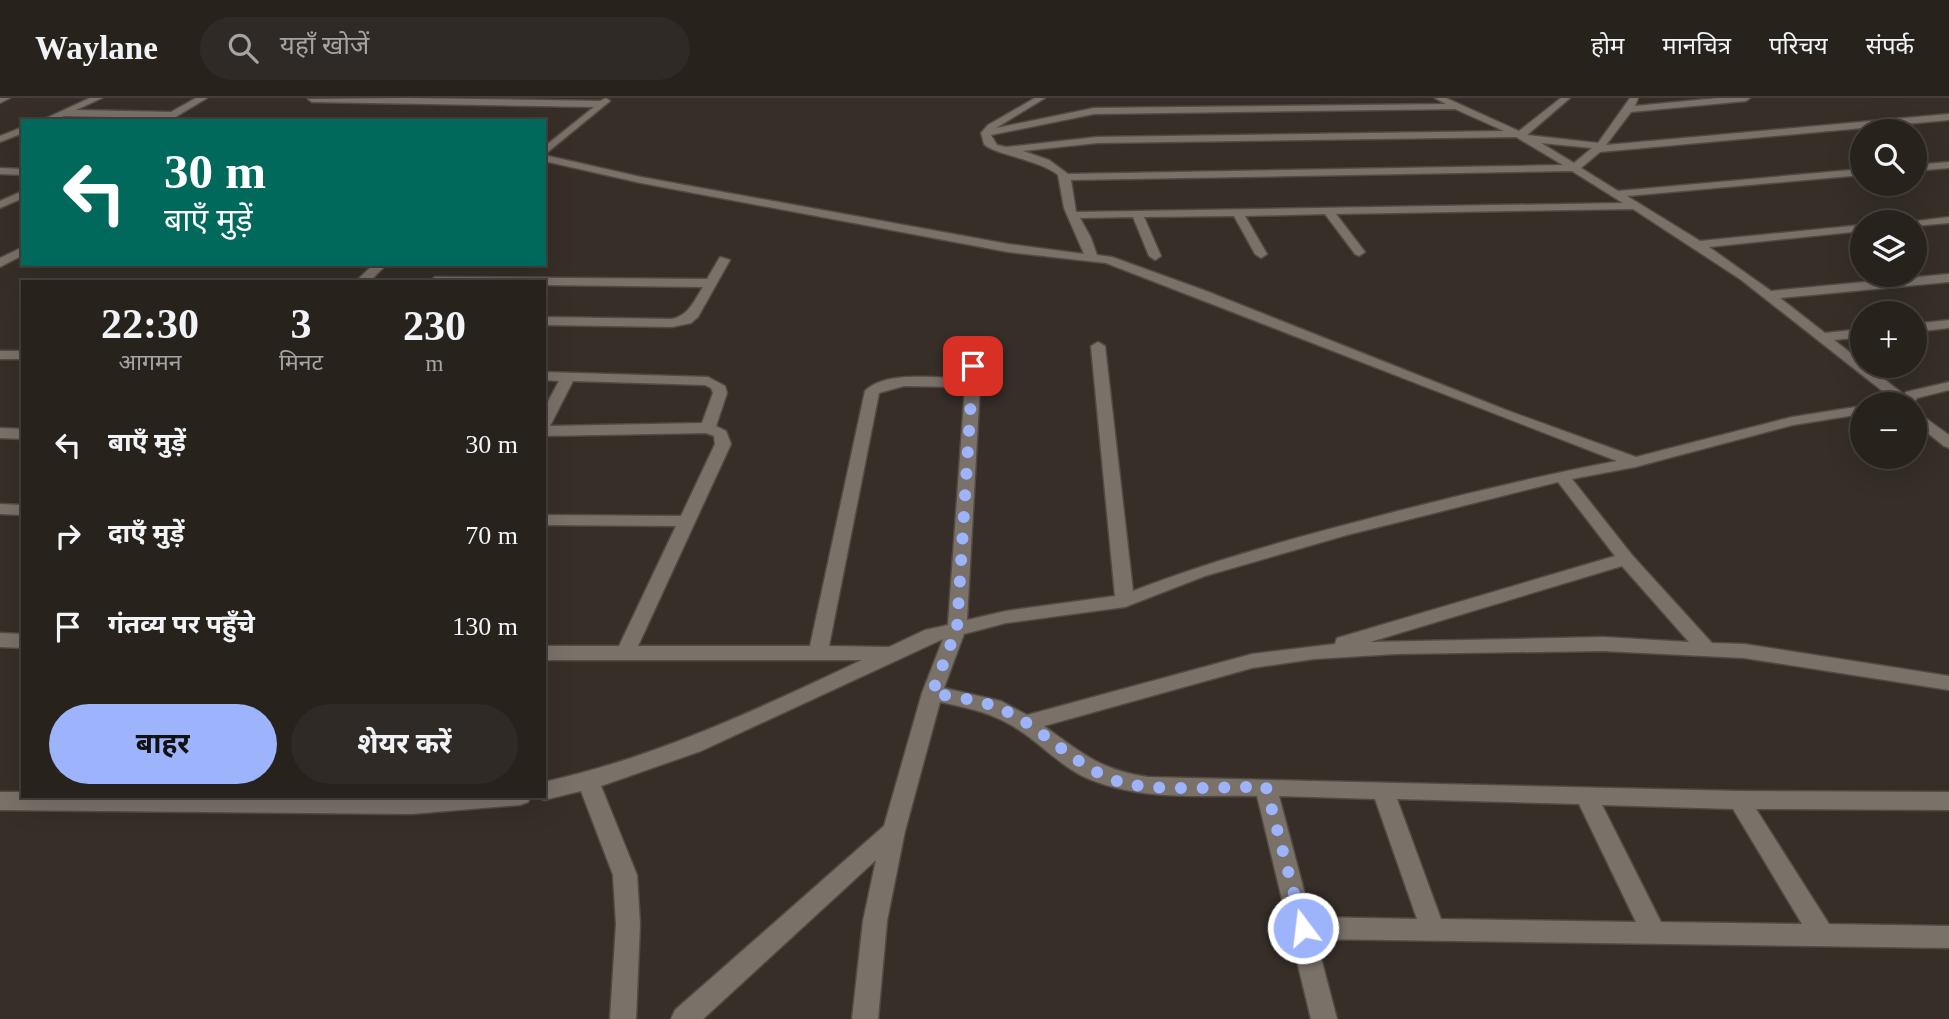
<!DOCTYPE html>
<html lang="hi">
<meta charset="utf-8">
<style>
:root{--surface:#28221d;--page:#302a26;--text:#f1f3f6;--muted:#a5a4a4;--line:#443f3b;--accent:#9db4fd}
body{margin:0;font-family:"Times New Roman","Noto Sans Devanagari",serif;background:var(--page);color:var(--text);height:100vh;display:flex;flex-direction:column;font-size:26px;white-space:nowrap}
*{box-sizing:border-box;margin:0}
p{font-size:23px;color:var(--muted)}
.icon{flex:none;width:38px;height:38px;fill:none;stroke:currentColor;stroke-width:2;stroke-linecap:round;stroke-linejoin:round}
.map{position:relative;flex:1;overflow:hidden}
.sheet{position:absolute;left:21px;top:182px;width:525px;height:518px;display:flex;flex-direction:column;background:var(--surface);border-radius:0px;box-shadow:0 7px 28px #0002,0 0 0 2px var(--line)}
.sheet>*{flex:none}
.hud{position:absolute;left:21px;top:21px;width:525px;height:147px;border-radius:0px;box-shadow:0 7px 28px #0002,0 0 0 2px var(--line);background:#00695c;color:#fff;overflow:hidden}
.fabs{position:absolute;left:1850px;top:21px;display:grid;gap:14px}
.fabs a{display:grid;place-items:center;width:77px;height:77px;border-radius:50%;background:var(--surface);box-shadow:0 7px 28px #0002,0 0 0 2px var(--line);font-size:35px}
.pin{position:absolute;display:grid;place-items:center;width:60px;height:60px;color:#fff;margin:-30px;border-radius:14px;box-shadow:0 4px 10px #0006}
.me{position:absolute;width:77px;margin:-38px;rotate:345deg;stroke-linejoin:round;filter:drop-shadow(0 0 5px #0008)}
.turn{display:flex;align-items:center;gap:24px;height:147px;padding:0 28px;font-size:32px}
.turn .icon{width:91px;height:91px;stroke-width:2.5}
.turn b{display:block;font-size:49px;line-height:60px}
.eta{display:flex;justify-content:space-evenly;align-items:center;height:119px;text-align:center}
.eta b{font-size:42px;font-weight:700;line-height:49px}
.primary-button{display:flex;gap:14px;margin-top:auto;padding:14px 28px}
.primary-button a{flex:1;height:80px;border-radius:42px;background:var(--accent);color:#111;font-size:28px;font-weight:700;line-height:80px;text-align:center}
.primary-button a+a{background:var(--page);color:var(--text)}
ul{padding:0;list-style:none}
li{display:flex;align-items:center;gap:21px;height:91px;padding:0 28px}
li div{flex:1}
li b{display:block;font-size:26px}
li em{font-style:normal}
header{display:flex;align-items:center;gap:42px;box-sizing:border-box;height:98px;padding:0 35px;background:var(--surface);border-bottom:2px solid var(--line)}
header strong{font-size:33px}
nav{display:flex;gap:38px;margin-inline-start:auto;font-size:24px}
.search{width:490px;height:63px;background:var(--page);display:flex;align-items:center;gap:18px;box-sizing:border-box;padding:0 24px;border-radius:38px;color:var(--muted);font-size:26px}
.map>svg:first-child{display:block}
</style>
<header>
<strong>Waylane</strong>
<div class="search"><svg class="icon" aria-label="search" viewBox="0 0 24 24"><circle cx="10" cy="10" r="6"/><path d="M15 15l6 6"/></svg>यहाँ खोजें</div>
<nav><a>होम</a><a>मानचित्र</a><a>परिचय</a><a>संपर्क</a></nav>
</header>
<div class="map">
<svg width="1949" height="921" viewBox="0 0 1949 921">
<rect width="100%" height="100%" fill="#362e27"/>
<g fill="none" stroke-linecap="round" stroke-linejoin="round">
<g stroke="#524b45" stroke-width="3">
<g id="minor">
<path d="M0,0H10L0,5Z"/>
<path d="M90,0H102L76,12L171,14L196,0H207L169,23H158L161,20L64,18L52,23H40Z"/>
<path d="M409,0L600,3L606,0L610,3L544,57V49L594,9L312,4L308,1Z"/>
<path d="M1035,0H1045L996,30L1094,10L1446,6L1435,0H1446L1519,33L1561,0H1570L1527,37L1598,45L1630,0H1638L1635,8L1718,0H1750L1746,3L1631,14L1606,47L1949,16V22L1600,54L1581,70L1618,93L1862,71V77L1627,98L1700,143L1862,127V133L1709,149L1771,193L1949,176V184L1780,200L1825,235L1862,231V239L1834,242L1862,264V268H1867L1911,302L1912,306H1899L1740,181L1633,111L1336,116L1365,154L1359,158L1355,156L1325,116L1245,118L1267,156L1261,160L1255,156L1234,118L1144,119L1161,158L1155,162L1149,158L1133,119L1080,120L1091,140L1097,157L1112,159L1206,193L1506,312L1636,359L1792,319L1862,308V316L1793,327L1635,369L1572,381L1632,457L1712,545L1744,546L1949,578V592L1744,560L1603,553L1396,556L1314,561L1252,570L1044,628C1082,655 1100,672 1148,679L1739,693L1949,694V712L1756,711L1829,826L1949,828V850L1316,841L1337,921H1311L1257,698C1201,697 1142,703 1089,681C1064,671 1042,647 1019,632C994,615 969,610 940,604L905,733L887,823L878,921H852L863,823L876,762L703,921H671L675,912L884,728L922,595L943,541L701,653L601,688L637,777L640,826L636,921H610L616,826L613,777L581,693L544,702L536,698H544V684C657,659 758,611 862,562H544V548H619L676,428L544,427V417L681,418L715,346L714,338L706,335L544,338V311L559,283L544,282V274L708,279L725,288L727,295L716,328L726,333L731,346L638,548H810L865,293C885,272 939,280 966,281L968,251L975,247L982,251L967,522L1006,513L1115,498L1091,248L1098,244L1105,248L1133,493C1218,460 1306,437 1394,414C1469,395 1542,377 1617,363L1106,165L1008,154L641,85L544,63V57L641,79L1008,146L1084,156L1064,110L1058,77C1041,62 992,56 984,46C983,43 982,38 981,35L988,27ZM1455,11L1504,33L1097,39L1006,49L997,47L991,37L1094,16ZM1516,39L1563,67L1068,76L1049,62L1023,53L1097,45ZM1541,45L1592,50L1574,65ZM1572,73L1623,105L1076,114L1071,82ZM573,283L705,287L711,290L713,295L702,325L550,328ZM904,288L965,289L948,527L925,532L889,549L829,548L879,295ZM1558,384L1615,458L1337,540L1335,546L1252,556L1027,617L1001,603L944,590L964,536L1006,525L1125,509L1205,478L1347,437ZM1622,468L1689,544L1603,539L1370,544ZM1279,698L1375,701L1417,821L1311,819ZM1397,701L1579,706L1636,824L1441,821ZM1602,707L1733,711L1802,826L1661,824Z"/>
<path d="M23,29V35L0,44V38Z"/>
<path d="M1949,64V70L1914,73V67Z"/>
<path d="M0,70L23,71V77L0,76Z"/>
<path d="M23,93V100L0,110V103Z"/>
<path d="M1949,119V125L1914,128V124H1909Z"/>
<path d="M23,149V157L0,169V160Z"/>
<path d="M720,159L730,162L698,219L691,225L672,229L544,227V219L672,221C689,217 694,203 703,189L544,187V184L429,183L435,179L707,181Z"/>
<path d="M374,166H387L369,184H355Z"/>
<path d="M1949,222V230L1914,234V226Z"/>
<rect x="0" y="253" width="23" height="8"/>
<path d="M0,330L23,331V341L0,340Z"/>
<path d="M0,406L23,407V417L0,416Z"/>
<path d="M0,535L23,536V550L0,549Z"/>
<path d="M0,694H23V698H531L528,704L520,707L411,716L0,712Z"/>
</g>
</g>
<g stroke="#524b45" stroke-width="3">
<g id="tertiary">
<path d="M1949,284V292L1917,300L1914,306H1900L1906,294Z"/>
<path d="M1914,312L1949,337V350L1944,348L1914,324Z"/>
</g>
</g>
<use href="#minor" fill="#7a7169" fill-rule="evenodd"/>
<use href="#tertiary" fill="#7a7169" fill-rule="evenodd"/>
</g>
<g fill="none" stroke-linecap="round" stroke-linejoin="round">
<path stroke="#9db4fd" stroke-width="12" stroke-dasharray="0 21.6" d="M973,268L957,530L932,595C952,599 975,601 994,608C1040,625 1071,667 1117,683C1151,695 1227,688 1266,689L1303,830"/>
</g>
</svg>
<div class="fabs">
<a><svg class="icon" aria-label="search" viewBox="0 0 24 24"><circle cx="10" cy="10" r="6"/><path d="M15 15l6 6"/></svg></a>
<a><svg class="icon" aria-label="layers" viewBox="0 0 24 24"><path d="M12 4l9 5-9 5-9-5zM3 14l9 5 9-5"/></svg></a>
<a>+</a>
<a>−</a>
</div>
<div class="pin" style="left:973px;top:268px;background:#d93025"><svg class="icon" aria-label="arrive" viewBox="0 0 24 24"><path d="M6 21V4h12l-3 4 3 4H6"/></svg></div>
<svg class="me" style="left:1303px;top:830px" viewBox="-20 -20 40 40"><circle r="17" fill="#9db4fd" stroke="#fff" stroke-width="3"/><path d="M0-11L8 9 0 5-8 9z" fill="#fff"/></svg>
<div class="hud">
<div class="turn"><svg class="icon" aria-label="left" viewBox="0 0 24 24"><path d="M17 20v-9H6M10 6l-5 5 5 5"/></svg><div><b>30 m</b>बाएँ मुड़ें</div></div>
</div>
<section class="sheet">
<div class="eta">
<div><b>22:30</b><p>आगमन</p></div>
<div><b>3</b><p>मिनट</p></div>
<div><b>230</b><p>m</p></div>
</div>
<ul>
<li><svg class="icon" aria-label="left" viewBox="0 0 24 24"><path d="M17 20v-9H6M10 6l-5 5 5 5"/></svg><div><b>बाएँ मुड़ें</b></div><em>30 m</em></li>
<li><svg class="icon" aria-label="right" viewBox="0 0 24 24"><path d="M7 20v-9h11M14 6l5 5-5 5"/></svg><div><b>दाएँ मुड़ें</b></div><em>70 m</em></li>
<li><svg class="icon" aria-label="arrive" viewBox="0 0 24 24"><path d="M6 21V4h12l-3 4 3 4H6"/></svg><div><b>गंतव्य पर पहुँचे</b></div><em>130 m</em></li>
</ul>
<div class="primary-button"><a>बाहर</a><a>शेयर करें</a></div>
</section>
</div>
